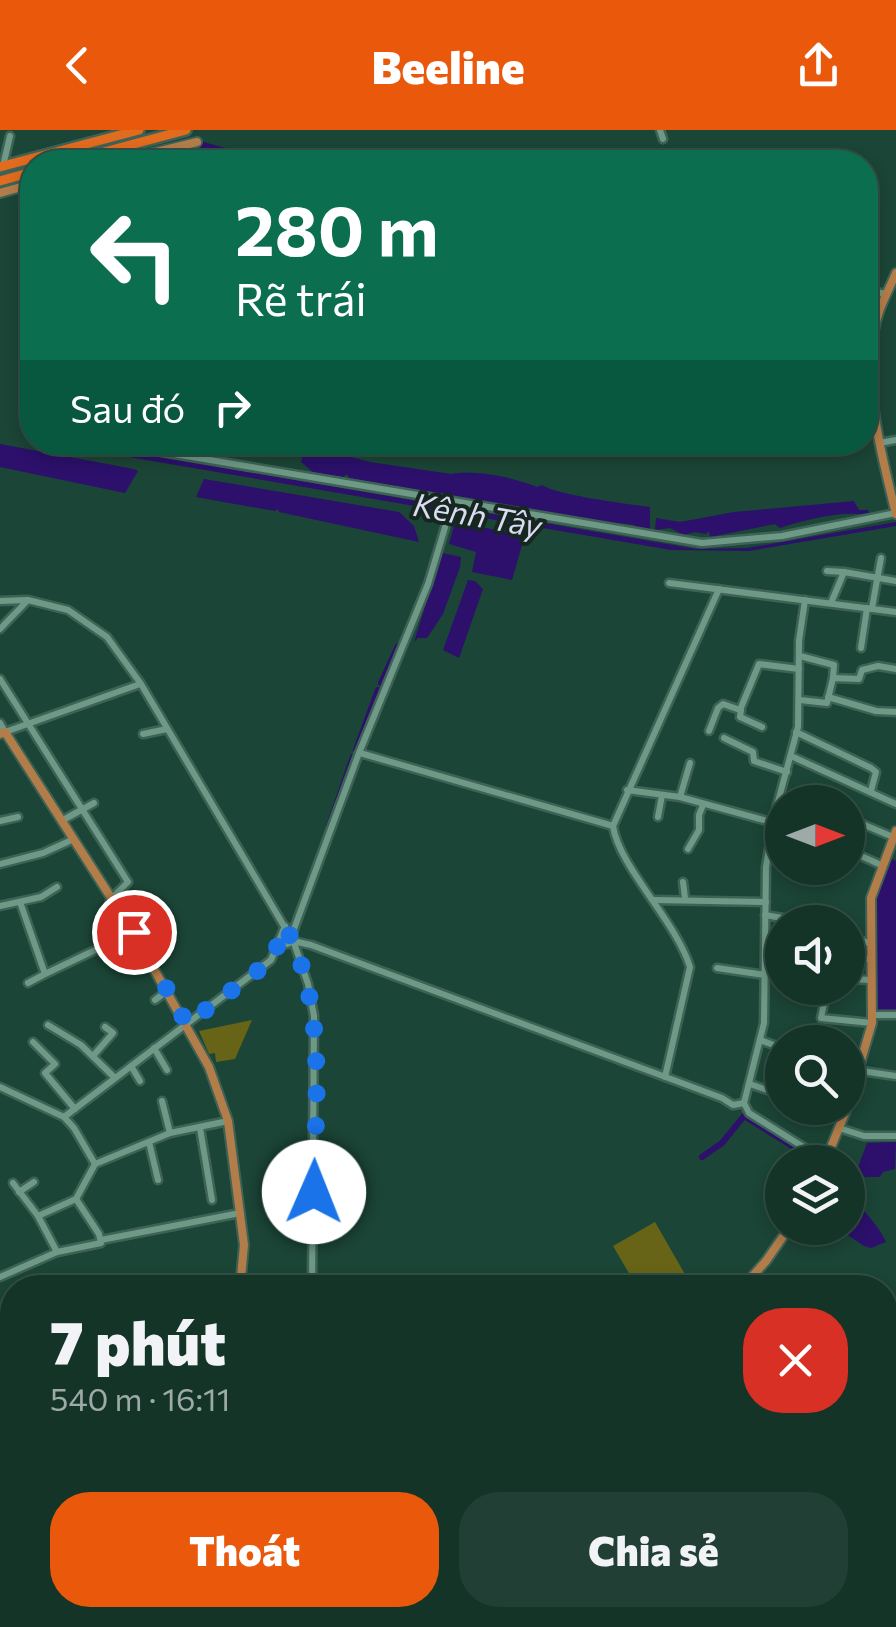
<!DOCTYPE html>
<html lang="vi">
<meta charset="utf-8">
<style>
:root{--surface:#143428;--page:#213f34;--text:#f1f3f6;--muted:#9daaa8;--line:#334f45;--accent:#ea580c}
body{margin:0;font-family:Commissioner,sans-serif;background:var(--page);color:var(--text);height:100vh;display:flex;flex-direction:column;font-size:38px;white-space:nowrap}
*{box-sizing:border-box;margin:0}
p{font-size:32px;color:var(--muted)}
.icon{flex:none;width:55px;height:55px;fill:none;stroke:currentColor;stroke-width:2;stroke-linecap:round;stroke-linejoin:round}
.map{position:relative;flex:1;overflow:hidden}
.sheet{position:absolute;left:0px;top:1145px;width:898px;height:352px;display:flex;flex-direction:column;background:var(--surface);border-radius:40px 40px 0 0;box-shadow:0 5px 15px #0003,0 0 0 2px var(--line)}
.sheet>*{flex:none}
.top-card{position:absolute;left:20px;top:20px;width:858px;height:305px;border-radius:40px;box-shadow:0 5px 15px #0003,0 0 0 2px var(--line);background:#0b6e4f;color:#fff;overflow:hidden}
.needle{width:65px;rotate:90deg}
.controls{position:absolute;left:765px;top:655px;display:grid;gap:20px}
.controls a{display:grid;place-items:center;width:100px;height:100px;border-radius:50%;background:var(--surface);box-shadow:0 5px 15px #0003,0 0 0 2px var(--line);font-size:50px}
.pin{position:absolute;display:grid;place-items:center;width:85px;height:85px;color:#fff;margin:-42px;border:5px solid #fff;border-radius:50%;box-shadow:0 2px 10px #0007}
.me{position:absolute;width:110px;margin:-55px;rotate:1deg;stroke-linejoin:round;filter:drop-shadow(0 0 8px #0008)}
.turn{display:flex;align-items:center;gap:35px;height:210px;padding:0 50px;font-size:45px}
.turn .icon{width:130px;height:130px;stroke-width:2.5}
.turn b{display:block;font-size:70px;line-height:85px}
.then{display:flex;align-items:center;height:95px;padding:0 50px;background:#0003;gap:20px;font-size:38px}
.round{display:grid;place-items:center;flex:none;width:105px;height:105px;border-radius:40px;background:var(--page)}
.overview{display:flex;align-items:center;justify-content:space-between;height:170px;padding:0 50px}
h1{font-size:60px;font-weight:800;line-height:75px}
.cta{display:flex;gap:20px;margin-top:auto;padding:20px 50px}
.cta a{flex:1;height:115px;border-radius:40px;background:var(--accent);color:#fff;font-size:40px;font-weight:800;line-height:115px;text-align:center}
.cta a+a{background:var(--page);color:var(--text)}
header{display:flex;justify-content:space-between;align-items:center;height:130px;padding:0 50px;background:var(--accent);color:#fff;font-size:45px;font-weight:800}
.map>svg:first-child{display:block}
</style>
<header><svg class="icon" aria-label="back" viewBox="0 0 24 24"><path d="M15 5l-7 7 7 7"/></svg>Beeline<svg class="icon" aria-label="share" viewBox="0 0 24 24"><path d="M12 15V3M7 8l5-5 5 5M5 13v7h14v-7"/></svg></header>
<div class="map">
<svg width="896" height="1497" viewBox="0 0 896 1497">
<rect width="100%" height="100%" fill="#1b4536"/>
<g fill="#676417">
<path d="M252,890L235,929L216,932L215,923L209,924L199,901Z"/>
<path d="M655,1092L690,1153L686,1157H637L613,1116Z"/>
</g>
<g fill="#2c106b">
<path d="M47,313H80L696,419L747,418L896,392V396L749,421L671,420Z"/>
<path d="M0,314L134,339L138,341L125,363L0,337Z"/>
<path d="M309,316L370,332L451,344C475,340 514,347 537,357L542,355C556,365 627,374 650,377V400L636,399L634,395L576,388L349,348L347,344L343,347L314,343L301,332L304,319Z"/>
<path d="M204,349L399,382L414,396L419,412L279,382L278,379L275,381L196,367Z"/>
<path d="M854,371L859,380H868L869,383C860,385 851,383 844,384C825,385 797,392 780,398L775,394L710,407L709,401L706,404L695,402L684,405L670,398L655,400L656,388L680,392L734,382Z"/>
<path d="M461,393L522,405L524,408L512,450L472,442L476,422L449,414L454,396Z"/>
<path d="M442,423L461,427L460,437L443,484L427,508H418L414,512Z"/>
<path d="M468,450L475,451L483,459L459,528L443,520Z"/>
<path d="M892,729L896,731V882L873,883C877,847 867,753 892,729Z"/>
<path d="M896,1012L895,1039L883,1042L880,1047H864L857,1040L867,1013Z"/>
<path d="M848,1063C862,1079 877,1093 886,1112L871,1118L864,1116L837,1098H848Z"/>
</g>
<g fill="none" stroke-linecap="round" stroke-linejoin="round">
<g stroke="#2c106b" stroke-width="6">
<path d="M199,14L265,32"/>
<path d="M381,553L398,516"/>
<path d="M356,620L378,560"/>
<path d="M329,696L353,627"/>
<path d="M702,1027L722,1013L744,986L818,1032"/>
<path d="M530,1485L532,1497"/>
</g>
<g stroke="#3e6356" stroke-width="11">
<g id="minor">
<path d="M660,0L663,9"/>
<path d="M3,36L10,6"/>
<path d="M865,160L886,164"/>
<path d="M103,312L702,413L782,406L896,383"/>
<path d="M879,313L896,310"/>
<path d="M827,441L844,442"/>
<path d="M669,453L896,482"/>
<path d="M0,471L28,470L68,480L107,507L141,554L294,813L308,854L314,886L312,1158"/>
<path d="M831,473L844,442L896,451"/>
<path d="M872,478L881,428"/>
<path d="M0,499L27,471"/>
<path d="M861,518L867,478"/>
<path d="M800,526L834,535L833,548"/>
<path d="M0,549L128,752L110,770"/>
<path d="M828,567L876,581L896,582"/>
<path d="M800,570L827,573L833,548L859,549L862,540L878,536L896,539"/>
<path d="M741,580L740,587L762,597"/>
<path d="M0,593L5,602L140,554"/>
<path d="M709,601L718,578L723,574L740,580L759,534L799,539"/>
<path d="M796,602L871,638L876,642L871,661"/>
<path d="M143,604L167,599"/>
<path d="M724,608L753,622L754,631L787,642"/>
<path d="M360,623L613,696"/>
<path d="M791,626L896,674"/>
<path d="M627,660L680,667L782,695"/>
<path d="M680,667L690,633"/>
<path d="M658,687L662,665"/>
<path d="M848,688L893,707"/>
<path d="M63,690L94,673"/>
<path d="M0,691L18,687"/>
<path d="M688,719L699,700V685L703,675"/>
<path d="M848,720L881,735"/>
<path d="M0,734L43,723L74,709"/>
<path d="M683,752L685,768"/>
<path d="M654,770L766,772"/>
<path d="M20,772L45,844L133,802"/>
<path d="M0,776L41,767L57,757"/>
<path d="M765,785L805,792"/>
<path d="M291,807L359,623L428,454L449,384"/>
<path d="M848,807L869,813"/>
<path d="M287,814L293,811L311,815L722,968L733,975L744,973"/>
<path d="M848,828L869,829"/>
<path d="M717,838L765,845"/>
<path d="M852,849L870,850"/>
<path d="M28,853L45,844"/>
<path d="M827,858L821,888L872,893"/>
<path d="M155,870L167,861"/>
<path d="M872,885H896"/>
<path d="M48,895L81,915L115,948"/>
<path d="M760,910L782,918"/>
<path d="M33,912L55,934L45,943L75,979"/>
<path d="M154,918L167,940"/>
<path d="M93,926L113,903L105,897"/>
<path d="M131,936L140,951"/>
<path d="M848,939L896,946"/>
<path d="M665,947L690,837C676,791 619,737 613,696L719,459"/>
<path d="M750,954L782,965"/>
<path d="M0,957L64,987L74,998L95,1034"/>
<path d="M162,971L170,1003"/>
<path d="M744,973L764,893L766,737L775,683L798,597L799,511L805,470"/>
<path d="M744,973L749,983L826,1031"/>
<path d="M817,978L844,987"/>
<path d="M64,987L271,830L285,796"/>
<path d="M200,998L212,1070"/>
<path d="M839,998L864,1006H896"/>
<path d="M149,1012L158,1050"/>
<path d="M13,1053L38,1086L76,1069L95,1034L170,1003L228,991"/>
<path d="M19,1062L34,1052"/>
<path d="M38,1086L57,1122"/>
<path d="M101,1110L240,1083"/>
<path d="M0,1147L57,1122L101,1113L99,1104L76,1069"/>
<path d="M885,1264L896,1284"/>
<path d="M885,1318L896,1312"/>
<path d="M885,1363L896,1358"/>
<path d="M885,1415L896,1414"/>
<path d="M885,1457L896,1455"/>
<path d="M260,1485L264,1497"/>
<path d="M536,1485L538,1497"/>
<path d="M601,1485L607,1497"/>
<path d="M701,1485L700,1490L710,1495"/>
<path d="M780,1485L787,1497"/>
<path d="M846,1485L848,1497"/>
<path d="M126,1490L144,1497"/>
<path d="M331,1495L343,1497"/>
<path d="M170,1497H205"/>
<path d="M358,1497L365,1491V1485"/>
<path d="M592,1497L605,1494"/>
<path d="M727,1497L730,1485"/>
<path d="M874,1497L896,1495"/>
</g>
</g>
<g stroke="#3e6356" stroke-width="12">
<g id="major">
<path d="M116,32L197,12"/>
<path d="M0,63L32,54"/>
<path d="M896,143C888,162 877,180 874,201C864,261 882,327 896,384"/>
<path d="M0,604L5,602L133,802L209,937L228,991L244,1115L240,1158"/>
<path d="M848,975L872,893L871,768L896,701"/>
<path d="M825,1032L847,978"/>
<path d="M742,1158L766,1131L789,1098"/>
<path d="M885,1258L896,1250"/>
<path d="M0,1288L12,1285"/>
<path d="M122,1497L128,1485"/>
</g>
</g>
<g stroke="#3e6356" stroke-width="14">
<g id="highway">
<path d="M67,32L186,0"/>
<path d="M0,37L139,0"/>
<path d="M0,51L32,42"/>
</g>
</g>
<use href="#minor" stroke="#6e9987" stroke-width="6"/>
<use href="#major" stroke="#b37d49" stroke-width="8"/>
<use href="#highway" stroke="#e16b1f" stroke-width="9"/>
</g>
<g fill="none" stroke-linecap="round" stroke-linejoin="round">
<path stroke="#1a73e8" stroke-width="18" stroke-dasharray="0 32.4" d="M134,802L187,894L272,830L285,796C328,876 315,974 314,1062"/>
</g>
<g text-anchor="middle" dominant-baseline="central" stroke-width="8" stroke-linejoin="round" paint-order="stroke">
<g font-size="32" font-style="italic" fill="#dbdaf3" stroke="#162720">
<text transform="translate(478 384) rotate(10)">Kênh Tây</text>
</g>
</g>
</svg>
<div class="controls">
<a><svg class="needle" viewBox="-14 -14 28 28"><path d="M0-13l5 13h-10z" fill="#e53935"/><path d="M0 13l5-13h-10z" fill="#9daaa8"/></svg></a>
<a><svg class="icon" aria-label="sound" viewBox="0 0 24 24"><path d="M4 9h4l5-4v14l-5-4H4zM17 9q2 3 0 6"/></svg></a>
<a><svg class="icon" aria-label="search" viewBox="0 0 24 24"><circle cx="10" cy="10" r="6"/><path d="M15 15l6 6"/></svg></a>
<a><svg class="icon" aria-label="layers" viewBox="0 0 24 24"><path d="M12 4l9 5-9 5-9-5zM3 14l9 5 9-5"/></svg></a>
</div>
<div class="pin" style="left:134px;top:802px;background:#d93025"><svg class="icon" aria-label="arrive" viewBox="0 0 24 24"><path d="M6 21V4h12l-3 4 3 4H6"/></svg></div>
<svg class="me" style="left:314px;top:1062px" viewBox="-20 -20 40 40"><circle r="19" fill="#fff"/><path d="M0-13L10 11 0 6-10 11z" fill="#1a73e8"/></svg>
<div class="top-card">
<div class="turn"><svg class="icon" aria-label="left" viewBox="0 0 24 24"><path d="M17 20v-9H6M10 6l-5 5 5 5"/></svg><div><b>280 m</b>Rẽ trái</div></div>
<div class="then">Sau đó<svg class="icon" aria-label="right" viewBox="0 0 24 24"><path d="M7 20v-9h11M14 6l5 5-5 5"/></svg></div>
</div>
<section class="sheet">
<div class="overview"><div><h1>7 phút</h1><p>540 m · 16:11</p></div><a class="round" style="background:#d93025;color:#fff"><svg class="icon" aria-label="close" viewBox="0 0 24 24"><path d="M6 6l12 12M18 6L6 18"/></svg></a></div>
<div class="cta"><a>Thoát</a><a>Chia sẻ</a></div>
</section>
</div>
